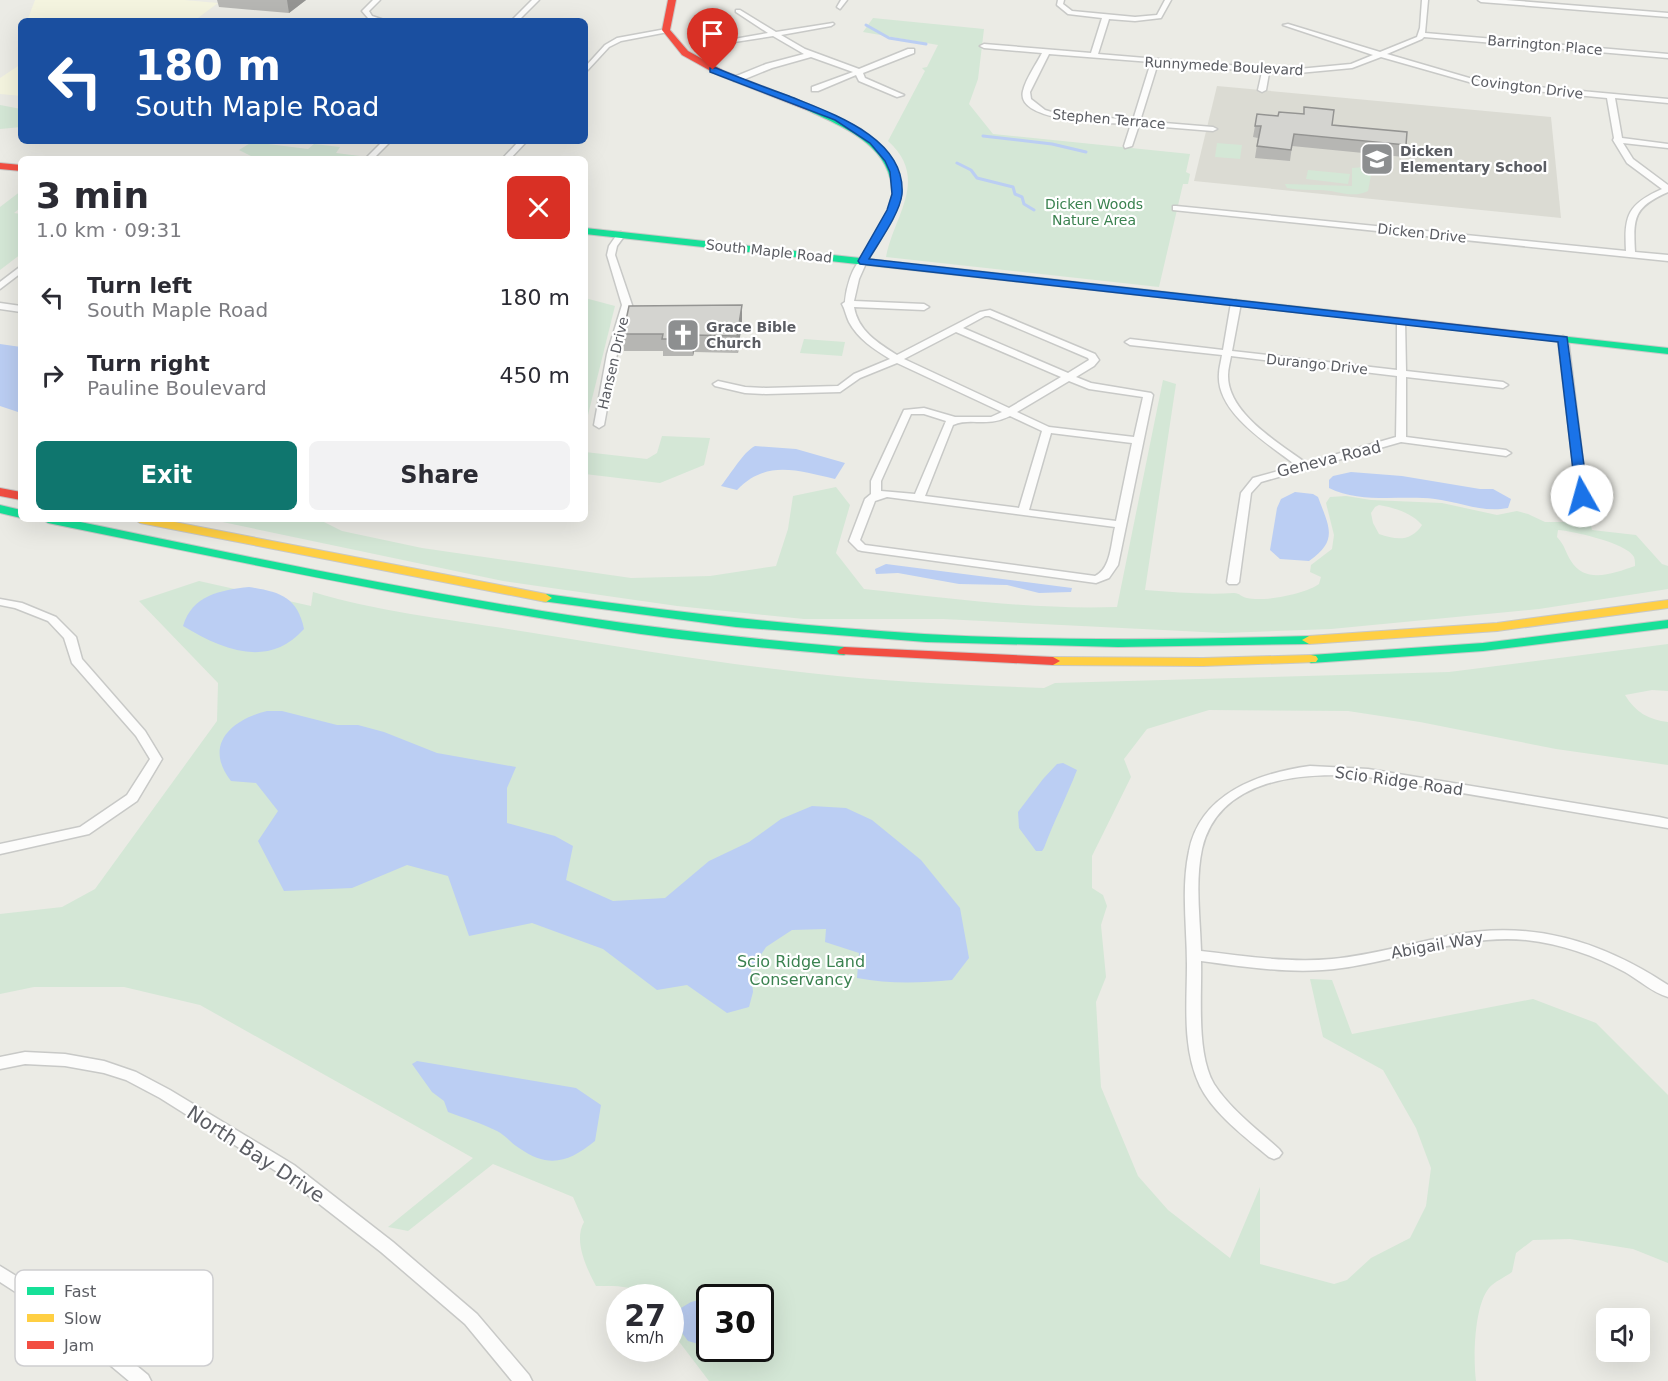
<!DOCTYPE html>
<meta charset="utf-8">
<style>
:root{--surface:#fff;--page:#f2f2f3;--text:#2b2b33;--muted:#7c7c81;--accent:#0f766e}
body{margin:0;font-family:"DejaVu Sans",sans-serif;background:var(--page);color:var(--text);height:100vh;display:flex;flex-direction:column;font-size:22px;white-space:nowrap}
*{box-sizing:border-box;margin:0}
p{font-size:20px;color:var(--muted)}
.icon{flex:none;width:33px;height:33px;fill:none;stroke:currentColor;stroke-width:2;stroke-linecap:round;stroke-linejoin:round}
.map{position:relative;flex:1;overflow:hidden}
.side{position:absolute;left:18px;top:156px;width:570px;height:366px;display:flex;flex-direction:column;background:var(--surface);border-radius:9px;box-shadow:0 6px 24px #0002}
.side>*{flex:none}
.guide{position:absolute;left:18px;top:18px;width:570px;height:126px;border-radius:9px;box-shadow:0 6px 24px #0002;background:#1a4fa0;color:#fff;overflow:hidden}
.controls{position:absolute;left:1596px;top:1308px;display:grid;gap:12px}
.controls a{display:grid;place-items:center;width:54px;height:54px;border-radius:9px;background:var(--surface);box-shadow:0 6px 24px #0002;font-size:30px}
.speed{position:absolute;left:606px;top:1284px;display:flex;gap:12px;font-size:30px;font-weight:700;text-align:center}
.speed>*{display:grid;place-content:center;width:78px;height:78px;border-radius:50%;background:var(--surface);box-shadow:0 6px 24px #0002;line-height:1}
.speed small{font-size:15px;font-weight:400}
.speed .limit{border:3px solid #111;border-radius:9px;background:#fff;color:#111}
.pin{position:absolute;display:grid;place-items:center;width:51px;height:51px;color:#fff;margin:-62px -26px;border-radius:50% 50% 50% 0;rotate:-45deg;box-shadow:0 0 6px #0007}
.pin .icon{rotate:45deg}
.me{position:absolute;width:66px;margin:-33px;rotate:353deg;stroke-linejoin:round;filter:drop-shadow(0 0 4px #0008)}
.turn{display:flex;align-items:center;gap:21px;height:126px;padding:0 18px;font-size:27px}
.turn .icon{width:78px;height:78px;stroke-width:2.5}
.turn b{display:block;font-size:42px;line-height:51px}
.round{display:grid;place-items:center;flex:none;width:63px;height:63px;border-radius:9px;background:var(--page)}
.overview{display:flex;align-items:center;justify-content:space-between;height:102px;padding:0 18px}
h1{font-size:36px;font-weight:700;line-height:45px}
.primary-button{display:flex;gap:12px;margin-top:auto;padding:12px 18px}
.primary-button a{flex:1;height:69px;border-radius:9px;background:var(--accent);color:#fff;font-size:24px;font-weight:700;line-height:69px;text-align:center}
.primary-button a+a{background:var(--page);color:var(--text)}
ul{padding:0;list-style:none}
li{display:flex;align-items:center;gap:18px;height:78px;padding:0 18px}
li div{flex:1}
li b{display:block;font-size:22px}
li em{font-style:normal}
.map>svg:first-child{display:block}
</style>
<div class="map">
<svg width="1668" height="1381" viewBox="0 0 1668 1381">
<rect width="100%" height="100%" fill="#ebebe5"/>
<g fill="#f4f4df">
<path d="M35,0H184L218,3L194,21H27Z"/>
<path d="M21,64V96L0,94V78Z"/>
</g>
<path fill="#dbdbd3" d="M1217,86L1551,117L1561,218L1194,181Z"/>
<g fill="#d4e7d6" fill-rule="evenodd">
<path d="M873,18L984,29L978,79L969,104L993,134L1190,154L1186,172L1190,174L1188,184H1183L1159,287L886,257C894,215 930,179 888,141L925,71L922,68L927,67L938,45L863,32Z"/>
<path d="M0,105L21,109V127L0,129Z"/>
<path d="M252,142L308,149L314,144L340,147L336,153L360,156L356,159H257L239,150Z"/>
<path d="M1217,143L1242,145L1240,159L1215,157Z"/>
<path d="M1364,167L1372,170L1368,191C1353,199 1336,190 1320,190C1309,190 1299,190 1287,188L1285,184L1352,186V168Z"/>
<path d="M1308,170L1350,174L1348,184L1306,179Z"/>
<path d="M21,191V207L14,213L21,214V254L0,270V207Z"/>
<path d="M585,298L615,306L585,427Z"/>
<path d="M804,339L845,342L842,356L800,353Z"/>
<path d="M1163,380L1176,384L1145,590C1175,592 1204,595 1234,593C1240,593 1241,597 1247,598C1264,602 1305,594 1319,584L1321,577L1310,572L1311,565L1332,549L1334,535L1326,503L1330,497L1346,496L1371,500L1442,503L1497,515L1517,511L1528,514L1545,522H1566L1576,516L1589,518L1592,530L1636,535L1662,564L1668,566V589L1539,609L1331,629L1223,633L943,619H804L677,606L503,581L208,519H318L342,531L422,548L631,578L710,576L776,566L788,529L793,496L836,487L850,505L836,553L864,589C947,598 1033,610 1117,607ZM1379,505C1395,508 1412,513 1422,525C1411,542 1396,540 1379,534L1373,523L1371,513L1375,507ZM1558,530C1573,531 1627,543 1634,557C1635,560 1635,563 1635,566C1614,573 1586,585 1571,561C1565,552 1566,547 1557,537Z"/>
<path d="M662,436L710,438L704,465L660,483L585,474V452L647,459L657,453Z"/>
<path d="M199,581L311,606L313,592C382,613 456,620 527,632C621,647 715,663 809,673C887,682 966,685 1044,688L1055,683L1449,672L1668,644V691L1652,690L1625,695C1635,712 1649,720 1668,722V765L1556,749L1420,722L1348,711L1209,710L1147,729L1124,759L1131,777L1092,856V888L1103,895L1107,906L1101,925L1106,977L1096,1002L1101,1087L1138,1176L1168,1210L1230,1258L1260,1187V1264L1334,1284L1347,1280L1371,1258L1410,1238L1426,1206L1431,1168L1416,1128L1383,1070L1323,1037L1310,979L1332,980L1352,1034L1533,999L1596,1023L1668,1095V1263L1633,1249L1570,1239L1533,1240L1516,1253L1512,1272C1505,1277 1494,1282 1489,1288C1474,1306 1473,1359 1476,1381H709L671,1331L670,1298L645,1297C634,1284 611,1286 596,1286C587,1269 573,1241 584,1222L573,1197L493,1164L408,1231L388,1227L473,1158L200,1005L124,987H34L0,994V914L62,907L95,889L217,721L218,683L139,601ZM710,1298H760V1348H710Z"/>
</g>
<g fill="#bbcef3">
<path d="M0,344L21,347V413L0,406Z"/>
<path d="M755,446L796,449L845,463L835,479C798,471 767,459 737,490L721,486C731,474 743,452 755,446Z"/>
<path d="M1351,472L1402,476L1480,489H1493L1511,499L1508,508C1482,513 1460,502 1435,499C1401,495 1361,504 1329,488V480L1333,476Z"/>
<path d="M1295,492L1313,494L1318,497C1329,527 1339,540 1309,561L1280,559L1270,550L1277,508L1281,499Z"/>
<path d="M886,564L1072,588L1071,592L1039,593L1007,585L959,584L898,573L876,574L875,569Z"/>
<path d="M249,587C279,592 297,596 304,629C268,669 223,650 183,626C192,595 221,590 249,587Z"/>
<path d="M267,711H282L337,725H358L384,732L437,753L516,767L507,788V823L555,836L573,846L566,880L613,901L665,898L709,861L749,842L781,819L812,806L846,808L872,820L921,860L960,908L969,958L952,980C920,983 889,984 857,978L859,953L825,942L826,929L792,930L766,947L751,970L753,992L749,1007L727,1013L687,985L657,990L603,949L532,923L469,936L448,876L407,865L352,888L284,891L258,841L278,811L256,783L231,781C203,745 231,720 267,711Z"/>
<path d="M1063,763L1077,770C1067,796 1054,821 1044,848L1042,851H1036L1019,828L1018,812L1043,779L1057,764Z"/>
<path d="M417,1061L576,1088L601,1105L595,1141C569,1162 549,1169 519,1148C511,1143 505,1135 497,1131C481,1123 464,1118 448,1112L444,1101L432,1092L412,1064Z"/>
<path d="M710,1297L709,1347L688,1341L671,1318V1314L691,1302Z"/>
</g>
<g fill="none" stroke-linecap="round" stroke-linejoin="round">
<g stroke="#bbcef3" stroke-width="3">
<path d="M866,25L889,38L926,44"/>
<path d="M983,136L1052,144L1086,152"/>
<path d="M957,163L971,170L977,178L1013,187L1015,194L1022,197L1024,204L1034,210"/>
</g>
<g stroke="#c8c9c7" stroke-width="3">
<g id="street">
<path d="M373,0H380L369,11L372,16L387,21L368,18L362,11Z"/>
<path d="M532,0H539L518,21H511Z"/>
<path d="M841,0H847L840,9L837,7Z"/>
<path d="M1058,0H1064L1063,4L1072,11L1135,17L1157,15L1165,0H1171L1161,18L1135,21L1109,19L1098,54L1288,70L1351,64L1373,55L1283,25L1288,24L1380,52L1417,37L1420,28L1422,0H1428L1425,33L1668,54V58L1424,37L1422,39L1387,54L1483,82L1668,99V103L1615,98L1622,138L1668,144V148L1623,143L1633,159L1668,185V192C1634,207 1633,217 1635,252L1668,255V261L1173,210V206H1176L1626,251C1624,215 1628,204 1662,189L1627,163L1613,140L1614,138L1607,98L1483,86L1381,57L1352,68L1288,74L1269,73L1266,90L1262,92L1258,90L1262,72L1158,63L1140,121L1213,127L1217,129L1213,131L1139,125L1132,146L1125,148L1124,146L1131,124C1112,123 1015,123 1023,91C1026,78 1036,65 1042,53L984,48L980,46L984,44L1091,53L1102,18L1068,14L1057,5ZM1049,54L1151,62L1133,120L1058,114L1045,110L1031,99L1030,92Z"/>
<path d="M1478,0H1506L1668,13V17L1481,2Z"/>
<path d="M736,10H740L776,32L833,23L834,24L831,26L781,35L805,49L859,69L908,49H914V53L863,73L865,78L904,95L897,97L859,81L856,75L818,91H812V87L853,72L811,57L772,68L740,81H734V77L766,64L804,54L773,36L715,45L713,44L717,42L768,33L736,12Z"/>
<path d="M666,29L669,31L668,32L621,41L609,47L585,73V67L605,45L617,38Z"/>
<path d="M383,141H391L373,159H365Z"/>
<path d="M519,141H527L510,159H502Z"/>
<path d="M621,232L625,235L617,246L615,255L632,305L617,354L604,425L599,428L594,425L607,354L622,305L607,255L609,246L618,233Z"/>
<path d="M863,258L867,261L859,279L854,301L924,304L929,307L924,310L854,307C858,331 878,343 897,355L980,312L990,310L1095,354L1099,360L1094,366L1076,377L1091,383L1151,393L1153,395L1118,565L1109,578L1096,583L862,551L858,550L849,541L865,499L871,494V481L904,410L924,408L955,417H991L1002,412L897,363L860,378L840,392L766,394L745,393L715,386L713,384L718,381L745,387L766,388L838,386L854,374L890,359C874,349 858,339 849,322C846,316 845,309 842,304L845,302C846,289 852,265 863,258ZM985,316H989L1088,358L1089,360L1068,373L963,328ZM956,332L1061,377L1009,408L904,359ZM1069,381L1089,389L1143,397L1134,437L1049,427L1017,412ZM911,414H924L946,421L915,494L881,491V481ZM1010,416L1042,431L1019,508L925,496L953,425C972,417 986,428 1010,416ZM1051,433L1132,443L1116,521L1029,510ZM887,497L1115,527C1111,543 1111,569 1095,576L865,545L860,540L875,501Z"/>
<path d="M21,266V273L0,289V282Z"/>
<path d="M1236,300L1241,303L1232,351L1397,370V322L1399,320H1405L1406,371L1503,382L1508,385L1503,388L1406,377V437L1506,450L1511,453L1506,456L1401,442L1261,482L1251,493L1239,582L1237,584H1229L1227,582L1241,493L1253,478L1297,466C1270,445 1216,413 1219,374C1219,368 1221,362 1222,355L1130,345L1125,342L1130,339L1223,350L1231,303ZM1231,356L1397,376L1396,437L1306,463C1279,443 1227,413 1228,375C1228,369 1230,362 1231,356Z"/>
<path d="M0,303L21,306V312L0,309Z"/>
<path d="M1563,336L1568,339L1587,496L1582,499L1577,496L1558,339Z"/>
<path d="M0,599L22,603L56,617L76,637L82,659L145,731L162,759L137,801L89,834L0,854V844L80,827L127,795L150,759L136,736L72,663L64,638L48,621L15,608L0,605Z"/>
<path d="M1310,766L1368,769L1659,817L1668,819V828L1368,777C1307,771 1219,776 1202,849C1195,882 1200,917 1201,951C1244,956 1289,963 1332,959C1373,955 1413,943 1453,935C1533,920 1601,941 1668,985V997C1653,993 1639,980 1625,972C1594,955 1561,944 1526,940C1464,934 1403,960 1342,968C1295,975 1247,967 1201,961C1202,996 1196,1053 1214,1084C1230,1109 1257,1129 1279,1149L1282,1153L1279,1157L1274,1159L1269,1157C1245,1137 1214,1114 1200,1086C1182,1049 1187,1004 1187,965C1187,927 1181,888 1189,851C1200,794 1258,773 1310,766Z"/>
<path d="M25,1052L65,1054L104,1061L136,1072L170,1090L294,1165L393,1242L477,1314L529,1375L532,1381H512L465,1324L381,1252L282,1175L160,1098L126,1080L104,1073L65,1066L25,1064L0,1069V1057Z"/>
<path d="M0,1266L60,1303L148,1375L151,1381H129L48,1313L0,1282Z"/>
</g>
</g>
<g stroke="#c8c8c7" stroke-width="2">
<g id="fast">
<path d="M807,106H813L861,129L892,158L902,192L900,201L893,219L869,259L1329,310L1334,313L1329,316L585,234V228L860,258C870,242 893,211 892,192C891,145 843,127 807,110Z"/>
<path d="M1516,331L1668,348V354L1512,336L1511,334Z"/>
<path d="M0,505L21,510V518L0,513Z"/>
<path d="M42,519H66C224,552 382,585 542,611C642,627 743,638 844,647L851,651L844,655C776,649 708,643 641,634C442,605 245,563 48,523Z"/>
<path d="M546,594C672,612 797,626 924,634C1052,641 1181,640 1309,636L1316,640L1309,644L1118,647L926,642L736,627L542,601L540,598L542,595Z"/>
<path d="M1668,620V628L1483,651L1311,663L1304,659L1311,655L1483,643Z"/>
</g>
</g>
<g stroke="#c8c8c7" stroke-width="2">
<g id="slow">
<path d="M134,519H159L546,594L552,598L546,602L140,523Z"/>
<path d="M1668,600V608L1497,631L1309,644L1302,640L1309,636L1497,623Z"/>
<path d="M1311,655L1316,656L1318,659L1316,662L1203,666L1053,665L1046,661L1053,657L1203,658Z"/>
</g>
</g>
<g stroke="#c8c8c7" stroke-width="2">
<g id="jam">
<path d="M668,0H676L670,30L688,51L724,71L813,106V110H807L718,75L682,55L662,30Z"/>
<path d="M0,163L21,165V171L0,169Z"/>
<path d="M1329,310L1516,331L1521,334L1516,337L1325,315L1324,313Z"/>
<path d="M0,488L21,492V500L0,496Z"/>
<path d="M844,647L1053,657L1060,661L1053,665L839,654L837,651Z"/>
</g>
</g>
<use href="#street" fill="#fcfcfb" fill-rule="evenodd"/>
<use href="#fast" fill="#16e098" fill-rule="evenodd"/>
<use href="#slow" fill="#ffcf43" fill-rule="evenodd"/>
<use href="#jam" fill="#f24e42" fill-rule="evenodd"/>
</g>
<g fill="#b6b6b3">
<path d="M217,0H306L289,13L219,7Z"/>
<path d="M1278,116L1332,125L1406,145L1404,157L1292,146L1290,161L1255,158L1258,138L1253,137L1255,126Z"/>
<path d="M742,321L738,353L694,352L693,356H663V351H624L623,334Z"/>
</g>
<g fill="#949492">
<path d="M287,0H306L289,13Z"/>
<path d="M742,305V321L738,353L737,336Z"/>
<path d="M693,335L694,352L693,356L692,339Z"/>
</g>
<g fill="#d4d4d0" stroke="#949492" stroke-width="1.5">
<path d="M1304,107L1334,110L1332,125L1407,132L1406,145L1294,134L1291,150L1257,146L1261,126H1255L1257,114L1278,116L1279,112L1304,114Z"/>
<path d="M742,305L737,336L693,335L692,339H662L663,334H623L629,306Z"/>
</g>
<path fill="#1a73e8" stroke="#114b97" stroke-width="1.5" d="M710,68H716C740,78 764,87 789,96C830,113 906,137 902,194C900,213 879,242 869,259L1567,337L1588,496L1582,500L1576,496L1558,342L860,264L858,261L887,210L892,194L890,172L885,161L870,143L835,120L710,72Z"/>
<defs>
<g id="school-square" transform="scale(1.725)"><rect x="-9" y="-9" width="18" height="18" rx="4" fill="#8d8f90" stroke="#fff"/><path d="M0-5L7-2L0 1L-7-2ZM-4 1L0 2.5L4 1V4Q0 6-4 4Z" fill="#fff"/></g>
<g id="church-square" transform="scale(1.725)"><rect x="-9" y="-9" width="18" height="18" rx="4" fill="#8d8f90" stroke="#fff"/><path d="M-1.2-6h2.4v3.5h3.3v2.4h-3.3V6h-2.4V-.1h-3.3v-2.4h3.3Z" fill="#fff"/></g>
</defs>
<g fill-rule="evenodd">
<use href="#school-square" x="1377" y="159"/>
<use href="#church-square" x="683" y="335"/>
</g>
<g text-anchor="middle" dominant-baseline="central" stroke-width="4.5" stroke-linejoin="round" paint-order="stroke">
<g font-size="14" fill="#5b5d63" stroke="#fff">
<text transform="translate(1545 45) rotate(5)">Barrington Place</text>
<text transform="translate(1224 66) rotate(3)">Runnymede Boulevard</text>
<text transform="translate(1527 87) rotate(7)">Covington Drive</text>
<text transform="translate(1109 119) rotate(5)">Stephen Terrace</text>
<text transform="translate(1422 233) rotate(6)">Dicken Drive</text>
<text transform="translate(769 251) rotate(6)">South Maple Road</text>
<text transform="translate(613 363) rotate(-77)">Hansen Drive</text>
<text transform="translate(1317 364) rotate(6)">Durango Drive</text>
</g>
<g font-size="14" font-weight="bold" fill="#5b5d63" stroke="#fff" text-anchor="start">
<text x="1400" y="151">Dicken<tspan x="1400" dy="16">Elementary School</tspan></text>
<text x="706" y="327">Grace Bible<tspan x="706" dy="16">Church</tspan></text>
</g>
<g font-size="14" fill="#3b8250" stroke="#fff">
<text x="1094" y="204">Dicken Woods<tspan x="1094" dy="16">Nature Area</tspan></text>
</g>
<g font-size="16" fill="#5b5d63" stroke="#fff">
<text transform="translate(1329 459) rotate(-14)">Geneva Road</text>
<text transform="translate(1399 781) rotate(8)">Scio Ridge Road</text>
<text transform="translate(1437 945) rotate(-10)">Abigail Way</text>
</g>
<g font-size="16" fill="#3b8250" stroke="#fff">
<text x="801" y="961">Scio Ridge Land<tspan x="801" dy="18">Conservancy</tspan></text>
</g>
<g font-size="20" fill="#5b5d63" stroke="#fff">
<text transform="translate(256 1154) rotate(33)">North Bay Drive</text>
</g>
</g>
<rect x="15" y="1270" width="198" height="96" rx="9" fill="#fff" stroke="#ceced0" stroke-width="1.5"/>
<rect x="27" y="1287" width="27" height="8" fill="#16e098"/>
<rect x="27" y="1314" width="27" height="8" fill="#ffcf43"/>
<rect x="27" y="1341" width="27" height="8" fill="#f24e42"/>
<g font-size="16" fill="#5b5d63">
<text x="64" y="1297">Fast</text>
<text x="64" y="1324">Slow</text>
<text x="64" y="1351">Jam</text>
</g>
</svg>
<div class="controls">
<a><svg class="icon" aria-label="sound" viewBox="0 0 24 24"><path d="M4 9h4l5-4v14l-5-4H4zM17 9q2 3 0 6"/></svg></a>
</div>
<div class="speed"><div>27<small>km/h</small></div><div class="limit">30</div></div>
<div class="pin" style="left:713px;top:70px;background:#d93025"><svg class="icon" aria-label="arrive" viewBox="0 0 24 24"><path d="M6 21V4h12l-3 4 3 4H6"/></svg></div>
<svg class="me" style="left:1582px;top:496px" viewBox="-20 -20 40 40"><circle r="19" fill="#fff"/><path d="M0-13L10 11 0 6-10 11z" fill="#1a73e8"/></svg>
<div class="guide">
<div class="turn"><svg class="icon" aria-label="left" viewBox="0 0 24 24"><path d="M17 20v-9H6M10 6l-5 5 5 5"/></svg><div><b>180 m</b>South Maple Road</div></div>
</div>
<section class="side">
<div class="overview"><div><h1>3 min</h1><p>1.0 km · 09:31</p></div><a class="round" style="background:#d93025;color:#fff"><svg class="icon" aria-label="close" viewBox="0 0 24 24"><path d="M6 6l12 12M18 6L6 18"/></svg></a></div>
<ul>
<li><svg class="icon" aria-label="left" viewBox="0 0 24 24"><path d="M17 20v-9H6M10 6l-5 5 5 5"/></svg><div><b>Turn left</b><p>South Maple Road</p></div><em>180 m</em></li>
<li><svg class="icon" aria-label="right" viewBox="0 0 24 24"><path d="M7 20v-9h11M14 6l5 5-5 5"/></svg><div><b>Turn right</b><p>Pauline Boulevard</p></div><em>450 m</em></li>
</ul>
<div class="primary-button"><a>Exit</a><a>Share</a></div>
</section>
</div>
